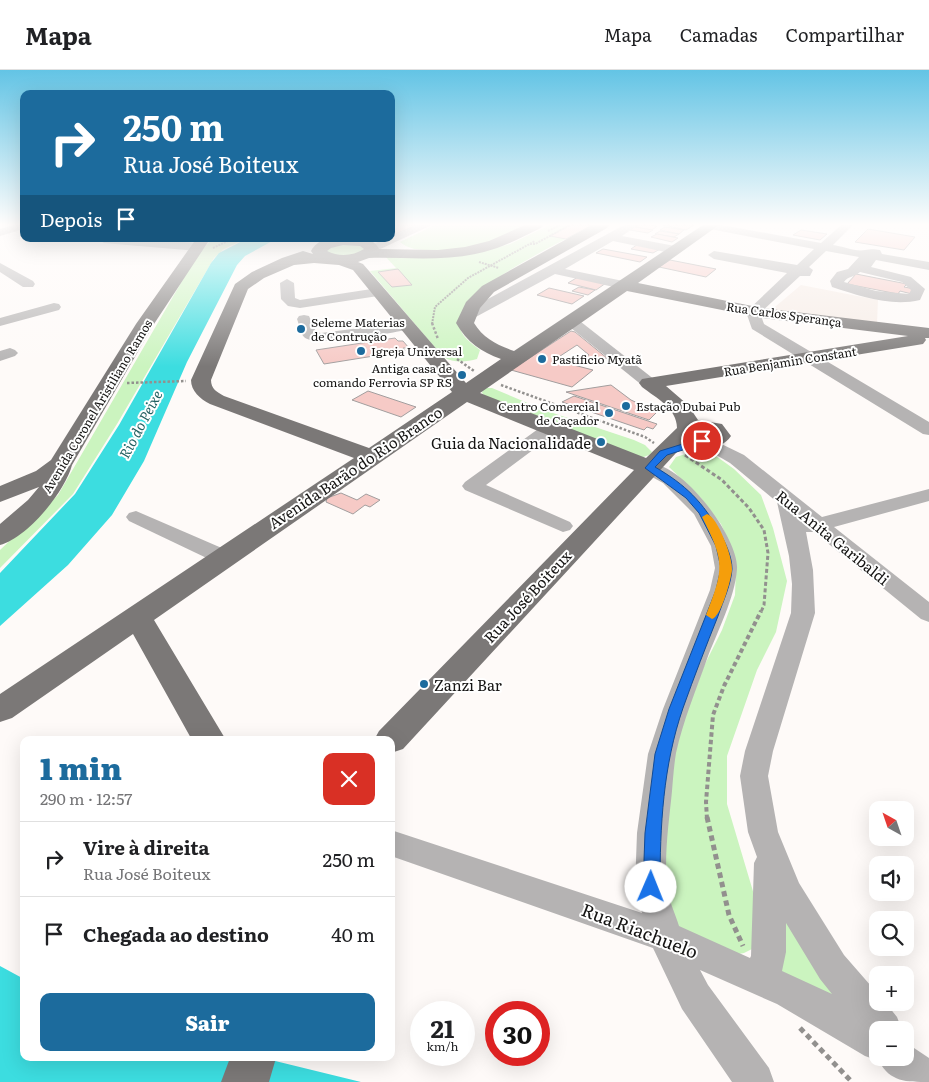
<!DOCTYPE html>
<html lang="pt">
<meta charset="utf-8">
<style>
:root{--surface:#fff;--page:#f2f2f2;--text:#202124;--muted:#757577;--line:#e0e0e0;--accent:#1c6b9d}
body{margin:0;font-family:Literata,serif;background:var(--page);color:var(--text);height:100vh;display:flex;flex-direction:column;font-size:19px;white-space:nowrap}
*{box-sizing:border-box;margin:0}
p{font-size:16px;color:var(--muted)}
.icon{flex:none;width:28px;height:28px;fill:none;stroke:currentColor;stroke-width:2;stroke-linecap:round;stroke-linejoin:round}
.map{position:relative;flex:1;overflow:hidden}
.drawer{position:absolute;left:20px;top:666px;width:375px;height:325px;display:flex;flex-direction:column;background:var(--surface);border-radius:10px;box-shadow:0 5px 20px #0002}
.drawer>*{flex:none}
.top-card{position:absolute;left:20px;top:20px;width:375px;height:152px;border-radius:10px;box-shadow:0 5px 20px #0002;background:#1c6b9d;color:#fff;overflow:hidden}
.needle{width:32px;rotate:320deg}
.controls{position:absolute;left:869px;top:731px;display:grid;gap:10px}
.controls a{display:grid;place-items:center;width:45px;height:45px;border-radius:10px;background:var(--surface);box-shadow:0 5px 20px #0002;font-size:25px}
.speed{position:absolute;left:410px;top:931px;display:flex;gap:10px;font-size:25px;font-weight:700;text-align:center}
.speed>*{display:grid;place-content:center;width:65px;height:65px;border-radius:50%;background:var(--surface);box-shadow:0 5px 20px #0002;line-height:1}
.speed small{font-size:12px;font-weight:400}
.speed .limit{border:8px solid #d22;background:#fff;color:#111}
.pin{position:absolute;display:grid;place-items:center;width:42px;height:42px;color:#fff;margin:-21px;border:2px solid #fff;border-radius:50%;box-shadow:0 1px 5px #0007}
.me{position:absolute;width:55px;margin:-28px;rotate:1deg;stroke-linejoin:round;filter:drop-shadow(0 0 4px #0008)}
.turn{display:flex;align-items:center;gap:18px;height:105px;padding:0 20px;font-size:22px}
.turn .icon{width:65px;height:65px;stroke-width:2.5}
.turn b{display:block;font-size:35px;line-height:42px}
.then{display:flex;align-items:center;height:48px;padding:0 20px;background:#0003;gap:10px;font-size:19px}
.round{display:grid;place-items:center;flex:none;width:52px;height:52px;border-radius:10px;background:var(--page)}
.head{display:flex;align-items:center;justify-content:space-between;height:85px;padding:0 20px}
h1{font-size:30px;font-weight:800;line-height:38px;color:var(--accent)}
.cta{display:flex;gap:10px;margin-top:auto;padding:10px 20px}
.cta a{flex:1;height:58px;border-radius:10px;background:var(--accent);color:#fff;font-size:20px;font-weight:800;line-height:58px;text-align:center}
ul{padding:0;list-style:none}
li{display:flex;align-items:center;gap:15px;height:75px;padding:0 20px;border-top:1px solid var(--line)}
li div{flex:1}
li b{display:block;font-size:19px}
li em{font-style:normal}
header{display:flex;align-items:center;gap:30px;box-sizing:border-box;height:70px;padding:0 25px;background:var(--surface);border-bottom:1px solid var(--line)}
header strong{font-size:24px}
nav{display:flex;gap:28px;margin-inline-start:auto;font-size:18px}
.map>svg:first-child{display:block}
</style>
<header>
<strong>Mapa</strong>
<nav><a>Mapa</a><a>Camadas</a><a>Compartilhar</a></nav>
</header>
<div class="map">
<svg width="929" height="1012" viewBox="0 0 929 1012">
<rect width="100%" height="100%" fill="#fefaf8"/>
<path fill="#f6ece6" d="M801,215L878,230L877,254L769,242Z"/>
<g fill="#cbf4bf">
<path d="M435,155H529C493,173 470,182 429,180C418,180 408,179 400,172Z"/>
<path d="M550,155H592C566,170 456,220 459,253C460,266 471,273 480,280L477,289C466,292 454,293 443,287L370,201L396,198L384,185L482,182L510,174Z"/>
<path d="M212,169H245L224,179L214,188L117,354L73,424L0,498V480L58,425L196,187Z"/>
<path d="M349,172L367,178L353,186L327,184L325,177Z"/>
<path d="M487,318H492L544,340L634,370L645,375L652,382L649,385L641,388L485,326L482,323L483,319Z"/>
<path d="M695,381L716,386L734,399L761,425L773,458L787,511L776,562L757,600L727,686V734L755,828L756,877L744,883L728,886L679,871L663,826L670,686L704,596L722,560L735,525L736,498L732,479L721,454L701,428L669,397L676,387Z"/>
<path d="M778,820L875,962L769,906Z"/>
</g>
<g fill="#3cdde0">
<path d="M246,169H276L245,186L237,195L187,292L144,391L112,445L68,495L0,556V503L75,424L119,355L211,193L219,183Z"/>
<path d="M0,896L24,909V988H263L361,1012H0Z"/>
</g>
<g fill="#f6cac6" stroke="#a29e9e">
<path d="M391,155H417L391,166Z"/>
<path d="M570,155H592L566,169L550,166Z"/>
<path d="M639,155H649L657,156L652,160L635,157Z"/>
<path d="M663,155H694L686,160Z"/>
<path d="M634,157L653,160L648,163L630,160Z"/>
<path d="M665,157L684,160L679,164L660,160Z"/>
<path d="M868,159L915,167L904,180L855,172Z"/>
<path d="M801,160L827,164L820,170L793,165Z"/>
<path d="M660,161L679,164L674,167L655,164Z"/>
<path d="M657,164L678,168L672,172L651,167Z"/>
<path d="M638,174L660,179L653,183L631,179Z"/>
<path d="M603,179L647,187L640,192L596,183Z"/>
<path d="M670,190L716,199L706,207L659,197Z"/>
<path d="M398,199L412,215L392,217L378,202Z"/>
<path d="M856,204L907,214L904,217L915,219L912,224L900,221L898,224L847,214Z"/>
<path d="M578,207L606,213L596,220L568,213Z"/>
<path d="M579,217L595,220L588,225L572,221Z"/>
<path d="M549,218L584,226L572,234L537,225Z"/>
<path d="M571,261L575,262L607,288L588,291L584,286L589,285L577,275L554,290L593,300L572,317L511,300Z"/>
<path d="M395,268L398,271H403L409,278H403L405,281L324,294L316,280Z"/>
<path d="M611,315L631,330L657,342L649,350L566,322Z"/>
<path d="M368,321L416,337L401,347L352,330Z"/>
<path d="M574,326L657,354L653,359L647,357L644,360L562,332Z"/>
<path d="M341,423L357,430L366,424L380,430L370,437L365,435L353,444L326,432L327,428Z"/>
</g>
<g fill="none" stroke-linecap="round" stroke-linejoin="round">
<g stroke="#92908e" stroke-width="2" stroke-dasharray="2 1" stroke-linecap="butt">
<path d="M548,161L560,155"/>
<path d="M530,174H535L570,155"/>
<path d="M213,178L232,169"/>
<path d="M479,192L499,198"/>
<path d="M432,254L435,237L468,208L535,171"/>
</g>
<g stroke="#92908e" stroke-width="2.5" stroke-dasharray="2.5 2" stroke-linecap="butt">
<path d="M432,253L438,269"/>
<path d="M457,289L474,301"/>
<path d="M127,313L186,311"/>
<path d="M501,315L645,367L654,373"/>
</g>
<path stroke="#92908e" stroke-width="3" stroke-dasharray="4 2.5" stroke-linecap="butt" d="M685,385L722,410L749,438L764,460L768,483L764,535L761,542"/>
<path stroke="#92908e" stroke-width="4" stroke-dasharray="4.5 3" stroke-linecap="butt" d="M707,749L706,732L713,645L724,616L761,541"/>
<g stroke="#92908e" stroke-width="5" stroke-dasharray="5.5 4" stroke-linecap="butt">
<path d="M707,747L729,845L743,876"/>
<path d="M800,958L852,1012"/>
</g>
<g fill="#b5b3b3" fill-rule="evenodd">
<path d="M13,155H24V159L0,166V159Z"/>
<path d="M417,155H432L376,181L372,182L366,178L384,169H391V166Z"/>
<path d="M624,155H638L622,166L675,176L681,180L675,184L613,171L565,199L628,212L630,215L628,218L623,219L555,204L472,249H462L460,246L462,243Z"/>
<path d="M705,155H722L821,173L841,155H853L833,175C842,176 856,182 865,180C871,179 874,179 880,180L882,184L929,192V200L876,190L871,197L911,207L925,219L920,230C891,237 860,226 832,217L830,211L837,202L848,199L859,187L826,181L809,197L813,200L810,206H800L760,243L764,254L929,352V365L923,364L752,259L746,242L787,203L714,189L708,185L714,181L797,195L814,179L710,159L706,158ZM860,202L902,212L911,220L909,224L876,221L844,212C848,206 855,207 860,202Z"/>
<path d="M98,169H143L198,173L204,177L198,181L104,173Z"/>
<path d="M0,193L33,211L35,214L33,217H23L0,202Z"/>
<path d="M287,209L294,213L295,228L300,230L378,218L385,222L378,226L300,238L288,236L281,229L280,213Z"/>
<path d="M54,233L59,234L61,237L59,240L0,256V248Z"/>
<path d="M304,245L309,246L316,262L321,263L407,252L412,253L414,256L412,259L407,260C389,263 314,278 304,267C300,263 299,254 297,249L299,246Z"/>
<path d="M571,247L576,248L655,310L657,313L655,316H643L566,254L564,251L566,248Z"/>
<path d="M10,278L15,280L18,283L15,286L0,291V281Z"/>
<path d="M551,353L557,354L560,358L557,362L486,415L570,452L573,456L570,460L563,462L465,420L462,416L465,412L545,354Z"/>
<path d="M705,366L744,385L822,447L929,419V431L834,457L929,532V552L921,549L814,462H806L813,500L815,543L773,681L768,706L778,762L799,813L844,885L878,924V932H885L897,947L902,960H878V988H905V972L929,988V1012C906,1012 890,1012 879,991L865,986L777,934L700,900L708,915L769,998L774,1012H732L682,939L653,878L391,786V760L642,843L635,817L637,763L648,684L663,639L710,520L715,498L711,476L694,444L663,413L643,402L640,398L643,394C678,385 739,467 737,499C735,528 717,562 707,589C696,620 683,651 676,683C674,695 673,709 672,721C669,752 664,784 667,816C668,829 675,843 679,856L750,888L751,886L754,793L757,787L748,762L740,706L745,681L791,543L792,514L789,486L777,432L730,393L699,375L696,371L699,367ZM786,853L820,909L832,924L782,901L786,882Z"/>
<path d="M136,441L231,482L234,487L231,492L223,494L215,492L129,451L126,447L129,443Z"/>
</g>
<g fill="#7b7877" fill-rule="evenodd">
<path d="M525,155H543L541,158C522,167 504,177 484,182C446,192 407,187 369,188L358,192L363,194L466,313L501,289C481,282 467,272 456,253L466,232L482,216L592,155H609L607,158L494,222L480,238L474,253C483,268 497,275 514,281L703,155H719L638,213L762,238L929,258V268H925L926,270L923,274L917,275L666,316L688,335L698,350L722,354L731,366C721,381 702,379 687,373L676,383L403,679L391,683V670H374L379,661L634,400L467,332L154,550L226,670H192L133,564L12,648L0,652V624L354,388L210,334C200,329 191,321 191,310L235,214L252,202L282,188L303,181L313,184L311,181C314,175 319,171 326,170C339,167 374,164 379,179L438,180L465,177L489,171ZM343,175L360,176L364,179C353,186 339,187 327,181L331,178ZM314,193L339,195L353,200L452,322L369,378L224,326C217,322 211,319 211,310L248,219L264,208L294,195ZM627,221L762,248L908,266L642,309L639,313L642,317C656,328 677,338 677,358L646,388L480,323Z"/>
<path d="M196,169H210L154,254L72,395C65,422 27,468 0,475V454L28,430L39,417L0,432V416L36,401L51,390L136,254Z"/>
<path d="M230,988H276L269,1012H221Z"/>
</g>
</g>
<linearGradient id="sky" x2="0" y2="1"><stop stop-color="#63c4e5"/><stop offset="0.52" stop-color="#fffdfc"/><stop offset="1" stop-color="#fffdfc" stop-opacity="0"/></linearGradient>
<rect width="929" height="297" fill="url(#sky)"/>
<path fill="#1a73e8" stroke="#114b97" d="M702,368L707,371L705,373L667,385L655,397C686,415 703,432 720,463C726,474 732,487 732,499C731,515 723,531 718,546C706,576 694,607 683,638C663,696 660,756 660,817L657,822L651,824L646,822L643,817L645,763L655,684L669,639L716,520L721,498L716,476L699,443L686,428L645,398L660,381Z"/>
<path fill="#f59e0b" d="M707,444C718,447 733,488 732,500C731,510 721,547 712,549L706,545C724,499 725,492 702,447Z"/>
<g fill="#1c6b9d" stroke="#fff" stroke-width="2">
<circle cx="301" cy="259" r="5"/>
<circle cx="361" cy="281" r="5"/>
<circle cx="542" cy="289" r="5"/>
<circle cx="462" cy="305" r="5"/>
<circle cx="626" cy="336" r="5"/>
<circle cx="609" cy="343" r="5"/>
<circle cx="601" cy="372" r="5"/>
<circle cx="424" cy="614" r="5"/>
</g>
<g text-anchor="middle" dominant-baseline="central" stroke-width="4" stroke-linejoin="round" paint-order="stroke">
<g font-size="12" fill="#151413" stroke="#fff">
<text transform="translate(784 244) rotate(8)">Rua Carlos Sperança</text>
<text transform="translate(790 291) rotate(-9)">Rua Benjamin Constant</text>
<text transform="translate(97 336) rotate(-59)">Avenida Coronel Aristiliano Ramos</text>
</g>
<g font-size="12" fill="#151413" stroke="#fff" text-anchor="start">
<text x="311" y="252">Seleme Materias<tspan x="311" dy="14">de Contrução</tspan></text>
<text x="371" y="281">Igreja Universal</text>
<text x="552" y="289">Pastificio Myatã</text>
<text x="452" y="298" text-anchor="end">Antiga casa de<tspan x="452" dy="14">comando Ferrovia SP RS</tspan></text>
<text x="599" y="336" text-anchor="end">Centro Comercial<tspan x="599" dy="14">de Caçador</tspan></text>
<text x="636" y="336">Estação Dubai Pub</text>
</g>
<g font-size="14" font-style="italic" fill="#226061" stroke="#fff">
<text transform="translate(140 354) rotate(-62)">Rio do Peixe</text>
</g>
<g font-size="15" fill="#151413" stroke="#fff" text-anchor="end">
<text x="591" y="372">Guia da Nacionalidade</text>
<text x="434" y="614" text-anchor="start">Zanzi Bar</text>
</g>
<g font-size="15" fill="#151413" stroke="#fff">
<text transform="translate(355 397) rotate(-34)">Avenida Barão do Rio Branco</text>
<text transform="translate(833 467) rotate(39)">Rua Anita Garibaldi</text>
<text transform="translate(527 526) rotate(-47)">Rua José Boiteux</text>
</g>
<g font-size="18" fill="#151413" stroke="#fff">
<text transform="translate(640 860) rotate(21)">Rua Riachuelo</text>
</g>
</g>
</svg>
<div class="controls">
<a><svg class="needle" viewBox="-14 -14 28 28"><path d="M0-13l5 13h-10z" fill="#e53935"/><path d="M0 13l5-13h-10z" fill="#757577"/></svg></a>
<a><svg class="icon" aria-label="sound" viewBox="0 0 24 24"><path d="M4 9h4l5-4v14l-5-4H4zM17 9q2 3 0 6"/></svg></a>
<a><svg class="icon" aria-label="search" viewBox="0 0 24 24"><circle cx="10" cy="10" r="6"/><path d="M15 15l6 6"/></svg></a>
<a>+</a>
<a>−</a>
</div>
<div class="speed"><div>21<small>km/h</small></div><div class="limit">30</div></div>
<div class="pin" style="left:702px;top:371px;background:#d93025"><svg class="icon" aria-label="arrive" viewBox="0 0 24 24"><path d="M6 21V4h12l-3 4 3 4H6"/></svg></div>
<svg class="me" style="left:651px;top:817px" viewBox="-20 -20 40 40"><circle r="19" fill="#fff"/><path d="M0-13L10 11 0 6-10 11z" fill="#1a73e8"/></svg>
<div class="top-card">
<div class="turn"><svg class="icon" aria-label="right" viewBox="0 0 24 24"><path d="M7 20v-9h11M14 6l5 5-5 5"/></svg><div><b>250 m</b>Rua José Boiteux</div></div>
<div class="then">Depois<svg class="icon" aria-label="arrive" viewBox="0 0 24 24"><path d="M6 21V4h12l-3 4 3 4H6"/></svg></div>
</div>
<section class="drawer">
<div class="head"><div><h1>1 min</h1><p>290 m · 12:57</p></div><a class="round" style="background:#d93025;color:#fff"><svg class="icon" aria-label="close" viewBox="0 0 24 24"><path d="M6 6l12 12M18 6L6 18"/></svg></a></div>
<ul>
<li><svg class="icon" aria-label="right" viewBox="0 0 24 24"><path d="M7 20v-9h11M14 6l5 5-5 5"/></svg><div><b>Vire à direita</b><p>Rua José Boiteux</p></div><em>250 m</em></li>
<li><svg class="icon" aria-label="arrive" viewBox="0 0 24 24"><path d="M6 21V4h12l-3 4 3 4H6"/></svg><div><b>Chegada ao destino</b></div><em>40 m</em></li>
</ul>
<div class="cta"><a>Sair</a></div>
</section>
</div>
